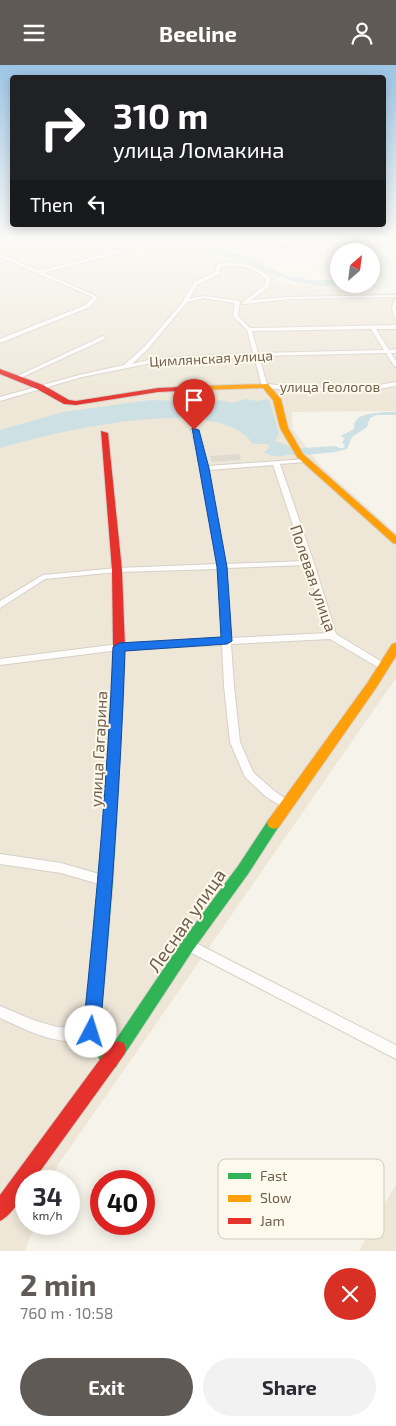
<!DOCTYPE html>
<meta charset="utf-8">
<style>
:root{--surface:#fff;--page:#f2f2f3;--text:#2b2b33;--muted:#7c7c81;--accent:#605a57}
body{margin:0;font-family:"Exo 2",sans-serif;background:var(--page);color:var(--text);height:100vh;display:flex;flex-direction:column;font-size:19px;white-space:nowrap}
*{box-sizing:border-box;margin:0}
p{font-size:16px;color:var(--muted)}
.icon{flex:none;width:28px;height:28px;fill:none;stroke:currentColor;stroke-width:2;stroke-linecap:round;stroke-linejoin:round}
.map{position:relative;height:1186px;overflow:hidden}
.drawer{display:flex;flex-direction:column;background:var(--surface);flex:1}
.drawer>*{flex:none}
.top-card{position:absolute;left:10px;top:10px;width:376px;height:152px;border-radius:5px;box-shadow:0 2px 12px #0003;background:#202124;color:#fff;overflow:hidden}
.needle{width:32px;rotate:28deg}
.tools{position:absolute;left:330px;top:178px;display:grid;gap:10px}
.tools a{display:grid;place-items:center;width:50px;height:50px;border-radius:50%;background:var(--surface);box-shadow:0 2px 12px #0003;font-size:25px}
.speed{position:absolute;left:15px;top:1105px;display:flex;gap:10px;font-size:25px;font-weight:700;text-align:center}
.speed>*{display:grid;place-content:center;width:65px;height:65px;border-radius:50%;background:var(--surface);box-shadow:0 2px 12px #0003;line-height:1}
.speed small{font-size:12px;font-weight:400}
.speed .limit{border:8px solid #d22;background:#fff;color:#111}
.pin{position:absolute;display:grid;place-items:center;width:42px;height:42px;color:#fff;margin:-51px -21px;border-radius:50% 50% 50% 0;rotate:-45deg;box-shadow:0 0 5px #0007}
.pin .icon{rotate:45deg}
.me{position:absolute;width:55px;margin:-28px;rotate:5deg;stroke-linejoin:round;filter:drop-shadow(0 0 4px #0008)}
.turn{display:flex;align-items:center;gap:18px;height:105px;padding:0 20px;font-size:22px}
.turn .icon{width:65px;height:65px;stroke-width:2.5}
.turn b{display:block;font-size:35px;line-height:42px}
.then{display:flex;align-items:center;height:48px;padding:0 20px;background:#0003;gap:10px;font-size:19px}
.round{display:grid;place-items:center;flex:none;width:52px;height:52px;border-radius:26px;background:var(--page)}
.summary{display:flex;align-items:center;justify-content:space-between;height:85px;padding:0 20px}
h1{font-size:30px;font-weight:700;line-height:38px;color:var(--accent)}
.button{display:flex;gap:10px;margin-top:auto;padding:10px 20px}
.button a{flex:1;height:58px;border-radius:30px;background:var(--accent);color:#fff;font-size:20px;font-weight:700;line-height:58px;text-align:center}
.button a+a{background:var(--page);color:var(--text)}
header{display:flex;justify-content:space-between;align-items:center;height:65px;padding:0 20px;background:var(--accent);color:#fff;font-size:22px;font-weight:700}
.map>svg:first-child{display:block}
</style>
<header><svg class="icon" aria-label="menu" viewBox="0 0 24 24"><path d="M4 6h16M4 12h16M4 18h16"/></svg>Beeline<svg class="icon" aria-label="person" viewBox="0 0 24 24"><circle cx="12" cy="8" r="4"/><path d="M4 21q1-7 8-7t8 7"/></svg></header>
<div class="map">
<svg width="396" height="1186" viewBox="0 0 396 1186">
<rect width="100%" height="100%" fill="#f6f3ea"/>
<g fill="#eee7d8">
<path d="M0,174H213L207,185L271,209L280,218L358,227L396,228V346L292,347V363L319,399L396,468V613L58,1100L52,1116H26V1159H35L25,1186H0Z"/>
<path d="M396,1119V1186H359Z"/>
</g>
<g fill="#cde0e4">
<path d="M237,174C275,174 313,182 351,181C365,180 385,174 396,180L346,183L294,181L283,182Z"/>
<path d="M298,212L308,215H339V219H366L319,221L292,216Z"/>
<path d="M245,334L258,336L267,334L270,337L279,369L275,376L287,380L292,385L290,388C283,393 270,392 264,387L270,382L267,379H253C218,326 52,368 0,383V365L63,347L150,335L207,337L220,335L232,338Z"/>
<path d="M384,347H396V350H377L370,353L367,362L352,372L347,384C338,386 322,390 315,385L320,382L322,384L343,383L345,381L342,377L345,374L341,371L354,364C353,348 372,349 384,347Z"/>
</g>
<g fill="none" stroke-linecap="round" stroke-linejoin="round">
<g fill="#cde0e4" fill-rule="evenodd">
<path d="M216,174H223L220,178L221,184L247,192L287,211L313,216L339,215V219H341C294,226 258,201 215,187L213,178Z"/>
<path d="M274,378L285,384L336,381L341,384L336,387C317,388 282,396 269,381Z"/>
</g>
</g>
<path fill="#dfd9d0" d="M239,389L241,395L212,397L210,391Z"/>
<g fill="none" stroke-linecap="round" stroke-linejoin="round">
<g stroke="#d5d0c9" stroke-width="2">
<g id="street">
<path d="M145,174H149L145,180L140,182L44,208L98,232L90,242L0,278V274L86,240L93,232L0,192V189L40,206L138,180L142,178Z"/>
<path d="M224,198C240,197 258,201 270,213L269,222L251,235L289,232L396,230V232L289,234L245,239H243V237L265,220L266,214C255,203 236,197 220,202V209L198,219L189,234L204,231L240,236L238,251L250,263L396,260V264H376L389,285L396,284V288H391L396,296V302L394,301L386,288L259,291L267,319C311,323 353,326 396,317V321C353,330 309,326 265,323L262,321L254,291L157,297L82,312L0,336V332L79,310L124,300L144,282L182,238L194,217L216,207V200ZM204,233L235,238L233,251L247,265L253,288L157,293L132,299L148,284L187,237ZM371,264L384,285L258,288L252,266Z"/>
<path d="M396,234V252L394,251L392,244L394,235Z"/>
<path d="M103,271L105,272V274L18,314L13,313Z"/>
<path d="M194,363L197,365L208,401L307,394V396L305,397L280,399L314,498L336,569L387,600L388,602L387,604H381L330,574L231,579L234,621L240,677L253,707L273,725L290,737L291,740L290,743L286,744L265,731L245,712L230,677L224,621L222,580L119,585L0,600V594L119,579L222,574L218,504L117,507L45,514L0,543V536L43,510L117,503L218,499L202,403L191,365ZM273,400L305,496L225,499L209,405ZM307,500L327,568L230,573L226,503Z"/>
<path d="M0,789L61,798L106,811L110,813L112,816L110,819L106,821L61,808L0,799Z"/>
<path d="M188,874L396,980V994L184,884L182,880L184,876Z"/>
<path d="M0,941L33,955L57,962L80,963L91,961L96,962L97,967L96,972C63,985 29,966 0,953Z"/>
</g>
</g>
<g stroke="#d6d0c8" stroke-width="2">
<path id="fast" d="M117,627L121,628L123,631L113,816L100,965L111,982L183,875L238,801L269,754L274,752L279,754L281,758L248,809L193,885L124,990L117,992L119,996L116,1002L110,1005L104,1002L83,967L99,816L111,631L113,628Z"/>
</g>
<g stroke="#d6d0c8" stroke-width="2">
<g id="slow">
<path d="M268,319L281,334L288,363L303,389L396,471V479L393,478L297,392L280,363L273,335L263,323L200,325L196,323L200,321Z"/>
<path d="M396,578V591L376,623L279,762L274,764L269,762L267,758L269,754L368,617L392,579Z"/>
</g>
</g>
<g stroke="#d6d0c8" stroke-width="2">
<g id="jam">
<path d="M0,304L43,320L69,335L76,336L158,323L200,321L204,323L200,325L158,327L76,340L64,339L37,324L0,309Z"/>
<path d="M101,366L108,368L122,505L125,582L123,631L121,634H113L111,631L113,582L112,505Z"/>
<path d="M118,976L124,978L126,984L124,990L33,1116H26C26,1129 12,1150 0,1156V1130L112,978Z"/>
</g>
</g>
<use href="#street" fill="#fefdfc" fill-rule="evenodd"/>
<use href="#fast" fill="#30b455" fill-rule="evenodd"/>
<use href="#slow" fill="#ff9f0a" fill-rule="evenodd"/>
<use href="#jam" fill="#e5322d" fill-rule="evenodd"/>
</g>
<linearGradient id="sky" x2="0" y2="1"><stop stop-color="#9dc6e6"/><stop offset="0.51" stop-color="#fbfaf6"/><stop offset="1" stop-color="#fbfaf6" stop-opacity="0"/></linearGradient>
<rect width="396" height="340" fill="url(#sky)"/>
<path fill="#1a73e8" stroke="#114b97" d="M192,363L199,365L209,403L227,502L232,576L227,579L125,586C121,713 111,840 100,967L97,973L91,975L85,973L83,967C96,838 108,711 113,582L119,578L221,572L217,502Z"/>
<g text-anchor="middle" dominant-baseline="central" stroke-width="4" stroke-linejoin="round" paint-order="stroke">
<g font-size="14" fill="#715f4d" stroke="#fdf9ec">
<text transform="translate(211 293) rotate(-3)">Цимлянская улица</text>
<text x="330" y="321">улица Геологов</text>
</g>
<g font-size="16" fill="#715f4d" stroke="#fdf9ec">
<text transform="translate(314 513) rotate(71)">Полевая улица</text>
<text transform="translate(98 684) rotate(-87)">улица Гагарина</text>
</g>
<g font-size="19" fill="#715f4d" stroke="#fdf9ec">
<text transform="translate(186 855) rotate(-55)">Лесная улица</text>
</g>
</g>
<rect x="218" y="1094" width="166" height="80" rx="8" fill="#fdf9ec" stroke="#d3cbbc" stroke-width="1"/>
<rect x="228" y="1108" width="23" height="6" fill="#30b455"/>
<rect x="228" y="1130" width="23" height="7" fill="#ff9f0a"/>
<rect x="228" y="1153" width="23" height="6" fill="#e5322d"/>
<g font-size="14" fill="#715f4d">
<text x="260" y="1116">Fast</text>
<text x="260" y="1138">Slow</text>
<text x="260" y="1161">Jam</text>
</g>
</svg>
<div class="tools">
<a><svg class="needle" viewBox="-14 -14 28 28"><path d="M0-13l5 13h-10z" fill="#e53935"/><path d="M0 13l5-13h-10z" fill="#7c7c81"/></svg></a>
</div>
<div class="speed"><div>34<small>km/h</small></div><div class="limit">40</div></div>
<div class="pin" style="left:194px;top:365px;background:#d93025"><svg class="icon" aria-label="arrive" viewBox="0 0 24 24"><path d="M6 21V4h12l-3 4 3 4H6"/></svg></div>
<svg class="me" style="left:91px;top:967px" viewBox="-20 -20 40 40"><circle r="19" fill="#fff"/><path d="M0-13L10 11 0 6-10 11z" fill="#1a73e8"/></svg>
<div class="top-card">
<div class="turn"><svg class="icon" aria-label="right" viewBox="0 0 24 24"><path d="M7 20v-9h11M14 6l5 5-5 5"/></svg><div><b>310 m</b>улица Ломакина</div></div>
<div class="then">Then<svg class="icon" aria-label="left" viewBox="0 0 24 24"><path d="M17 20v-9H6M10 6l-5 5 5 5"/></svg></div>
</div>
</div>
<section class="drawer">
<div class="summary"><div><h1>2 min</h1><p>760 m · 10:58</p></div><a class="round" style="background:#d93025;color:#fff"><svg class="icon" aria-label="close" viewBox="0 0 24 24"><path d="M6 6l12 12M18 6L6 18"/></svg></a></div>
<div class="button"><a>Exit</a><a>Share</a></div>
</section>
